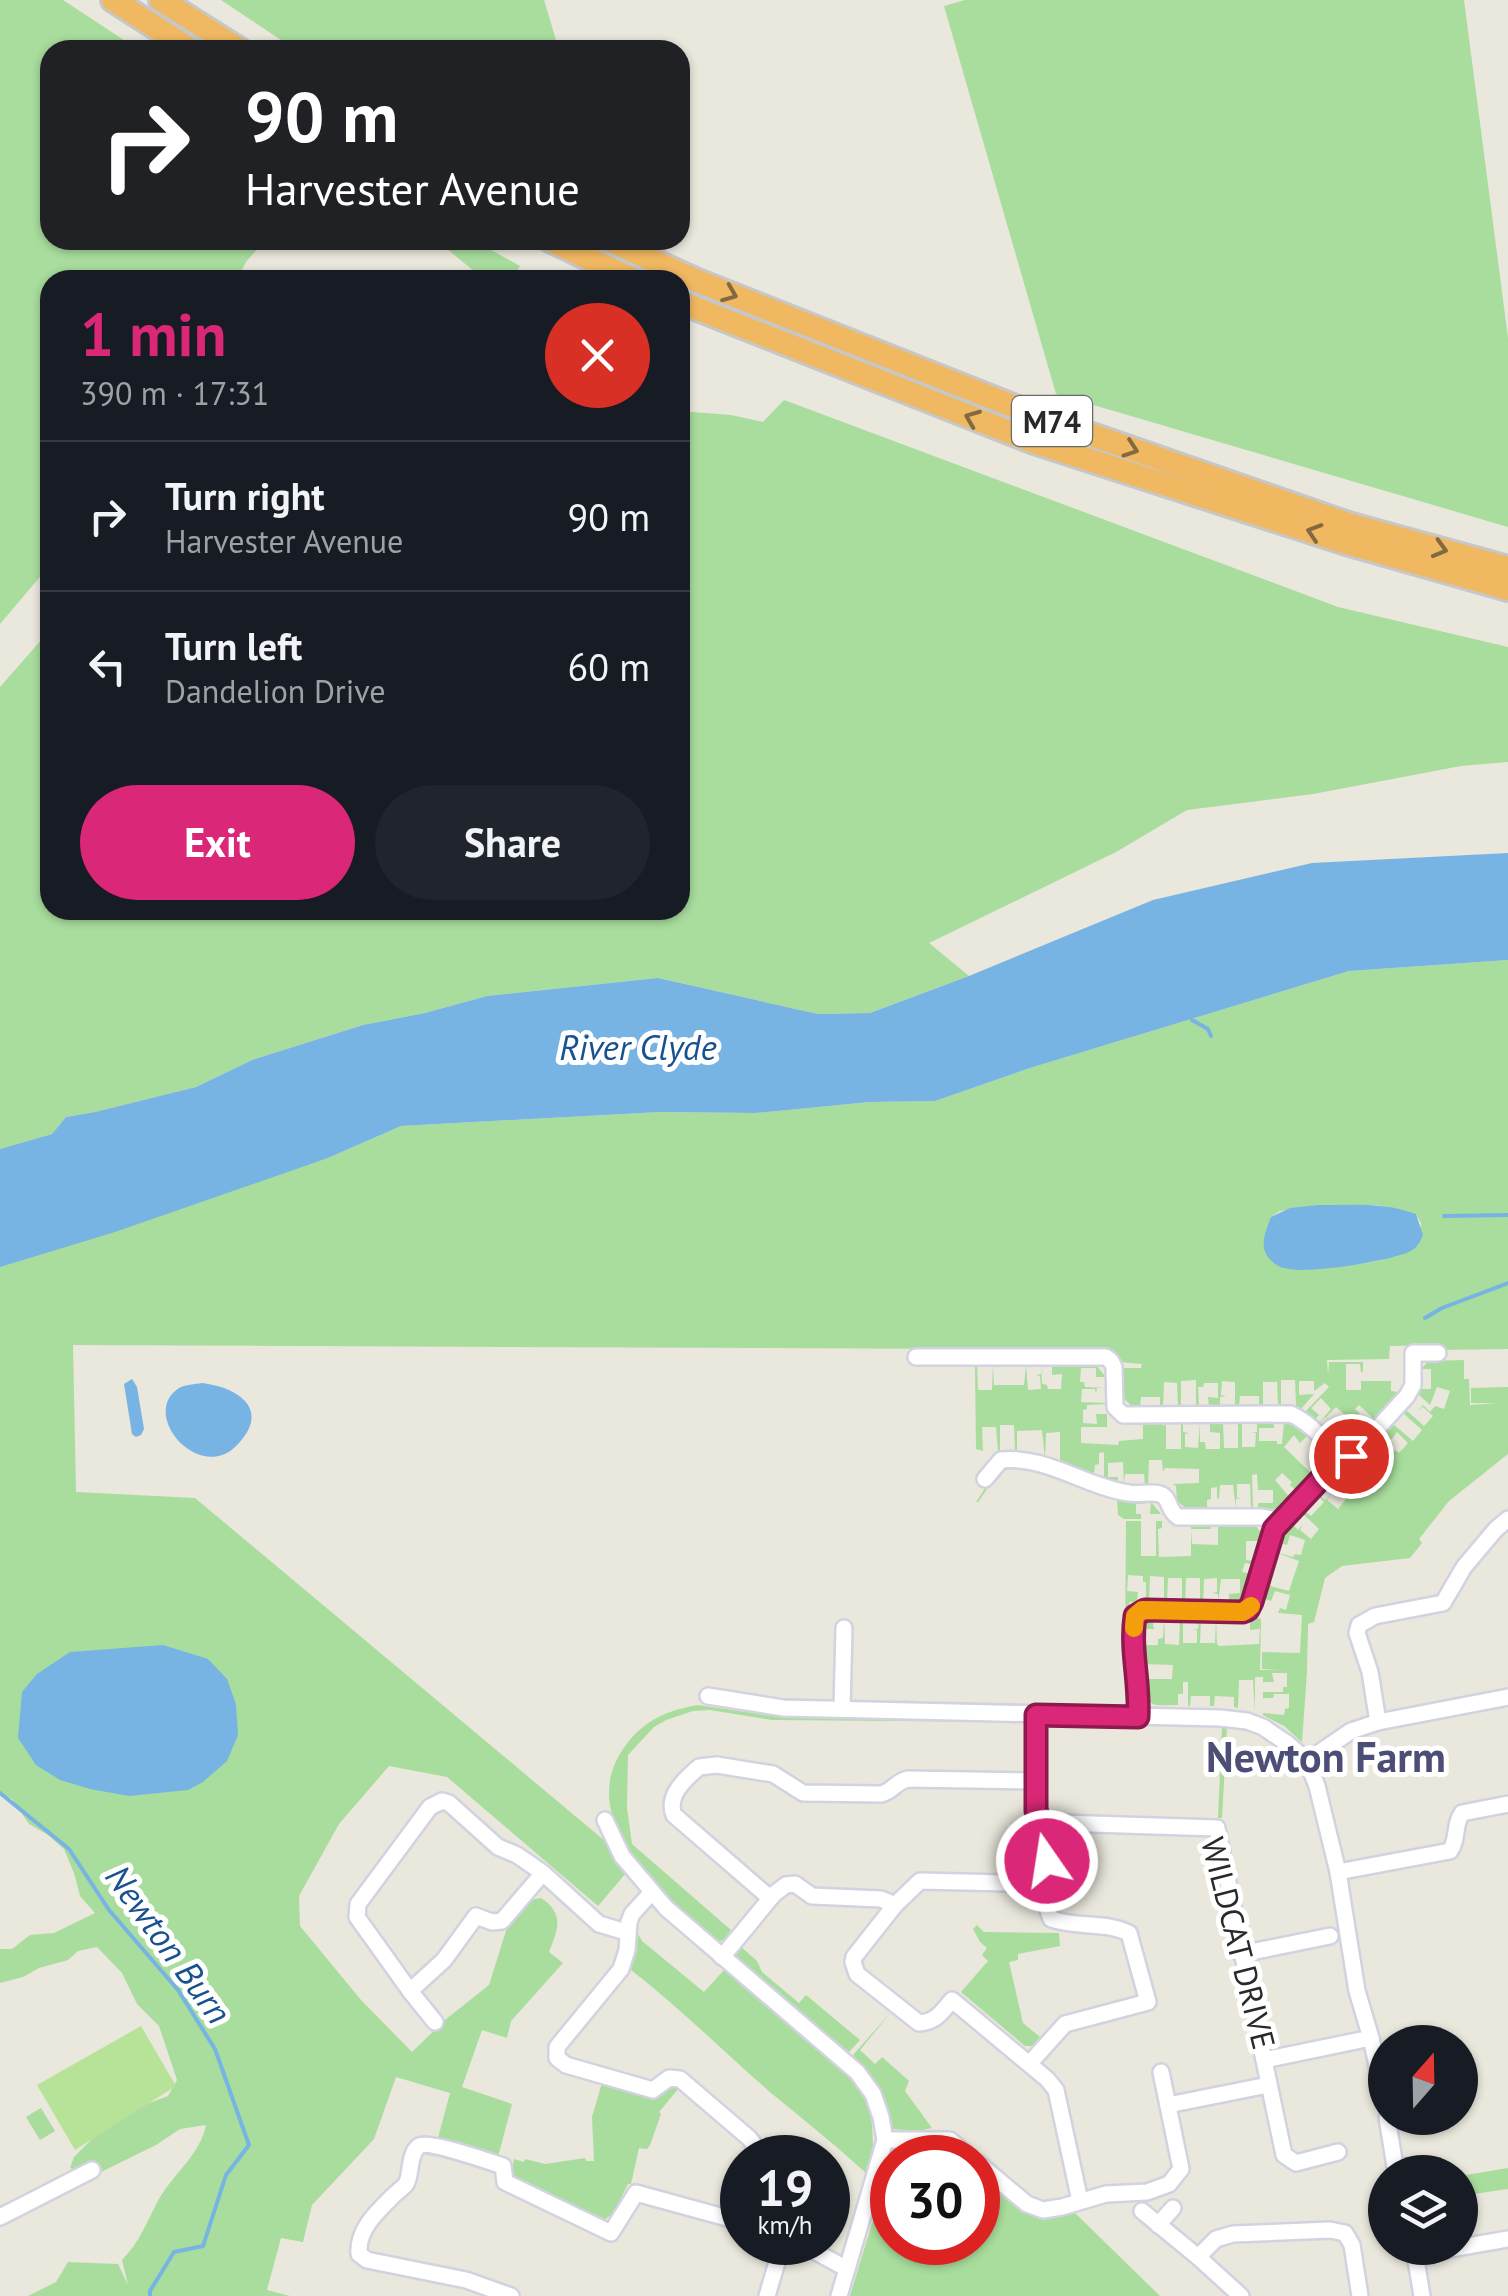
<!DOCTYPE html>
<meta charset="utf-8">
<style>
:root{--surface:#171b24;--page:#20242c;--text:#f1f3f6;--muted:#9ea1a6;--line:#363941;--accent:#db2777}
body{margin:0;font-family:"PT Sans",sans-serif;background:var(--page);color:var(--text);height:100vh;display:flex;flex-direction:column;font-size:38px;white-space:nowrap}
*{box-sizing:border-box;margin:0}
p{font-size:32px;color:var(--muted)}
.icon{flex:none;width:55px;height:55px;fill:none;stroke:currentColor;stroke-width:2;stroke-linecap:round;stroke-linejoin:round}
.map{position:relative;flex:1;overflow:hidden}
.details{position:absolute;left:40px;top:270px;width:650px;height:650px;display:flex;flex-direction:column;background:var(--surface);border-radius:30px;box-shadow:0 2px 8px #0004}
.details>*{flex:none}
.banner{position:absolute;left:40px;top:40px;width:650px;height:210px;border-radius:30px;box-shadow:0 2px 8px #0004;background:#202124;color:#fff;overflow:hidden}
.needle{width:65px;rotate:20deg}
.fabs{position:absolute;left:1368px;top:2025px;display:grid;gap:20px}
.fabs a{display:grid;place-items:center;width:110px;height:110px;border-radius:50%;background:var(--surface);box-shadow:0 2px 8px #0004;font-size:50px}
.speed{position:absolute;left:720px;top:2135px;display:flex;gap:20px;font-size:50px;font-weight:700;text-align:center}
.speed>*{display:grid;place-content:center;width:130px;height:130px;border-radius:50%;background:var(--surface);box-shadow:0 2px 8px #0004;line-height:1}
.speed small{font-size:25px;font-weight:400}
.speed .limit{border:15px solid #d22;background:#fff;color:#111}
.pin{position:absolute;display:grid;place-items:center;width:85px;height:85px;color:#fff;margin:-42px;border:5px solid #fff;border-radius:50%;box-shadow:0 2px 10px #0007}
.me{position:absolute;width:110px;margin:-55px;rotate:347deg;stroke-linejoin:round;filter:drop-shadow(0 0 8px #0008)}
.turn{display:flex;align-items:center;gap:35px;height:210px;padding:0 40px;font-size:45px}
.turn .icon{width:130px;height:130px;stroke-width:2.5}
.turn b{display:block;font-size:70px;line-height:85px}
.round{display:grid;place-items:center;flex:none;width:105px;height:105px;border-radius:52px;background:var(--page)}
.head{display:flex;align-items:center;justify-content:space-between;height:170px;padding:0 40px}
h1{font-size:60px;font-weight:800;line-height:75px;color:var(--accent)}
.button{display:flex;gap:20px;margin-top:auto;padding:20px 40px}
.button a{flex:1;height:115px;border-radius:60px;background:var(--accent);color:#fff;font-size:40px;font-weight:800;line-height:115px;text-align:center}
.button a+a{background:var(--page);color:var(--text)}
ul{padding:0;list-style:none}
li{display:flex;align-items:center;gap:30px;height:150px;padding:0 40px;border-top:2px solid var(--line)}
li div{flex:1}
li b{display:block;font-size:38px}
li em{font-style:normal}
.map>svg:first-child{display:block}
</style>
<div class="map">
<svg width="1508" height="2296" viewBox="0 0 1508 2296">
<rect width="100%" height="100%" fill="#eae7dc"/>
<g fill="#a8dd9d" fill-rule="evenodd">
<path d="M0,0H63L139,50H50V240H265L246,262L236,280H50V565L0,624Z"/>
<path d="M221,0H544L559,50H296Z"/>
<path d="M965,0H1464L1508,338V527L1056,394L944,6Z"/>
<path d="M436,240H473L520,266L512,280H485Z"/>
<path d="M784,400L1338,607L1508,647V762L1461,766L1313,794L1187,810L1116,852L929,943L969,976L870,1013L818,1014L658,978L487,996L425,1013L363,1025L252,1060L196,1087L95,1112L66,1117L52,1134L0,1149V687L50,630V910H680V411L731,415L763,422Z"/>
<path d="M1508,960V1349L1437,1350V1345L1390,1346L1389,1359L1327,1360L1328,1375L1329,1362H1363V1372H1361L1360,1364H1346V1390H1361V1381H1391V1391L1404,1393L1377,1422L1359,1405L1355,1409L1363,1417L1361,1421L1370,1430L1355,1446L1353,1444L1341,1445L1329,1434L1346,1416L1336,1407L1326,1417L1330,1421L1325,1417L1318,1424L1331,1409L1321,1398L1311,1408L1319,1415L1314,1421L1305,1412L1329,1387L1325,1383L1314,1391V1381H1299V1395L1314,1394L1301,1409L1296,1406L1295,1380H1281V1406H1278L1277,1382H1263V1406H1259V1396H1240L1239,1406H1235V1382L1222,1381L1221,1395L1226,1396L1220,1397V1407H1209L1208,1397L1218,1398V1383H1204L1203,1387H1198L1199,1407H1196V1380L1181,1381V1407H1178L1177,1383L1164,1382L1163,1407H1160V1397H1141L1140,1407H1133L1122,1397V1368H1141L1142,1364L975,1349L73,1345L76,1492L195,1498L605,1841L626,1873L598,1906L447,1777L389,1766L339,1824L299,1896L300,1926L361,2000L412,2052L445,2020L489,1985L506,1931L515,1914L525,1901L541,1898C565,1914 558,1929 549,1952L563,1963L511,2021L507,2038L482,2030L462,2087L512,2104L498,2157L438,2138L450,2093L396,2077L374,2139L312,2205L303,2242L281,2238L267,2290L290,2296H28L56,2282L68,2262L118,2264L128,2285L122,2260C140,2242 147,2221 159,2199C174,2173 200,2155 206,2125L180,2129L156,2145L99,2173L82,2172L70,2168L74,2157L92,2139L144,2105L168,2096L177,2080L159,2026L137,2004L122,1973L97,1947L78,1951L68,1960L39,1968L23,1977L0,1983V1949H12L30,1935L54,1933L95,1913L80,1896L74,1873L64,1849L48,1835L29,1824L12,1799L0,1793V1266L328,1158L401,1126L660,1112L756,1113L870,1102L935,1101L1030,1068L1349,971ZM1318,1205H1378L1416,1215L1421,1223L1419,1244C1394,1264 1339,1266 1308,1269L1271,1217L1280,1211Z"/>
<path d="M1464,1360V1379H1469L1470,1405L1497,1403H1471V1388L1508,1387V1454L1449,1501L1419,1539L1422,1543L1410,1558L1342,1566L1325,1578L1314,1622L1308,1624L1307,1672L1302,1742L1284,1726L1263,1715V1713L1284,1715L1285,1709L1289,1708V1694H1274L1273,1698H1263V1692H1283V1687H1287V1673H1272L1274,1682H1263V1677H1255V1712L1253,1680H1239L1238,1708L1234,1707V1697L1215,1696L1214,1706H1210V1696H1191L1190,1706H1188V1682H1183V1694H1178V1705C1147,1705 1150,1709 1146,1679H1172L1173,1665L1141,1664V1628L1152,1618L1154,1629H1143V1645H1158V1639L1163,1638L1164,1618L1165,1644L1179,1645L1180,1619H1183V1643H1197V1630H1192L1198,1629L1199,1619H1201L1200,1643H1215L1216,1619L1217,1644L1219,1646L1259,1644L1260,1629L1250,1630V1620H1256L1257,1618L1261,1619L1260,1670H1280L1262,1669V1652L1300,1653L1302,1615L1268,1612L1278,1613L1280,1608L1286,1610L1290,1595L1275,1591L1271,1601L1262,1598L1266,1585L1289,1591L1299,1561L1275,1552L1293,1557L1295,1554L1301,1555L1305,1540L1290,1535L1287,1545L1277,1542L1287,1527H1292L1291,1523L1298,1530L1302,1525L1300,1530L1311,1539L1319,1529L1301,1512L1303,1510L1311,1516L1324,1502L1317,1495L1318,1493L1325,1500L1330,1496L1327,1500L1338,1509L1346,1499L1328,1482L1344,1494L1348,1491L1351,1493L1360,1483L1350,1474L1344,1481L1336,1474L1348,1468L1358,1476L1371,1462L1364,1455L1366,1453L1385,1469L1394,1458L1376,1442L1392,1454L1395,1450L1399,1453L1408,1443L1397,1432L1391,1440L1384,1433L1393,1424L1413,1441L1422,1430L1403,1413L1406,1410L1424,1426L1433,1416L1423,1407L1419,1410L1423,1405L1416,1398L1430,1412L1435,1406L1444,1409L1450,1391L1437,1387L1430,1405L1419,1395L1421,1389H1431V1369H1421L1429,1361Z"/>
<path d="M1095,1364L1106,1377H1096V1368H1081L1080,1382H1084L1085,1387L1106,1388H1097L1096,1394L1095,1389H1082L1081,1402L1106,1403L1107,1404L1087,1405V1409L1083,1410V1423L1097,1424L1096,1414H1107V1427H1081V1443L1118,1445L1119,1441L1143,1439V1425L1118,1423H1161L1164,1426L1166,1423V1449H1181V1423H1183V1432L1189,1433L1185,1434V1447L1198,1448L1200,1423V1442H1205L1206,1449H1220V1433L1210,1432V1422H1223L1224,1448H1238V1422H1242V1447H1255L1256,1433H1251L1257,1432V1422H1274V1428H1259V1441H1277V1444H1282L1284,1422L1297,1427L1307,1436L1300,1443L1294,1435L1284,1447L1312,1474L1322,1463L1314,1458L1322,1449L1324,1451L1325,1463L1298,1492L1290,1485L1292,1482L1282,1473L1275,1480L1291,1499L1282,1509H1258V1503H1273V1490H1258L1257,1474L1252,1475L1253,1509H1251L1250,1484H1237V1498L1242,1499H1236V1509L1233,1485H1220L1219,1499L1217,1498V1487L1211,1488V1499L1207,1500V1509H1187L1177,1501L1176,1486L1173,1484L1199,1483V1469L1165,1468L1163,1472L1162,1460H1149L1148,1486H1145L1144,1474H1125L1124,1484L1123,1462L1108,1463V1477H1118V1482L1104,1478V1452L1099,1453V1464L1095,1465L1094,1474L1060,1464V1432L1046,1433L1045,1459L1042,1430L1017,1431V1451H1015L1014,1425H1000V1451H998L996,1427H982L983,1451L976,1449L975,1365H977L978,1390H992L993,1365L994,1385H1024L1026,1365L1028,1390L1041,1389L1040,1376L1036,1375L1042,1374L1041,1365L1042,1384L1047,1385L1048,1389H1061L1062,1374L1052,1375V1365Z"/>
<path d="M1014,1464L1120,1496V1499L1122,1500L1124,1497L1147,1498V1501L1151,1502L1161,1514H1150L1151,1503L1136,1504V1514H1141V1519H1124L1118,1515L1117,1499L1025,1469C996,1465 994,1481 978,1502H976L998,1469Z"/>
<path d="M1126,1521H1141V1556H1156V1521H1162V1528L1158,1529L1159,1557L1191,1556V1525H1211V1529H1191L1192,1544L1218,1545V1525H1255L1263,1535L1261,1541H1246V1560L1256,1561L1255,1565L1245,1563L1242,1572L1252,1574C1248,1588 1246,1604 1229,1604V1594L1240,1593V1579H1221L1218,1603V1594L1212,1593L1217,1592V1578L1204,1579L1203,1603H1200V1578H1186L1185,1603H1182V1578H1168L1167,1602H1164V1577L1150,1576L1149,1602H1146V1582H1143V1576L1128,1575L1127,1591L1138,1592L1137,1602H1129L1128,1662L1134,1695H1131L1125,1662Z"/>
<path d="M698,1705L780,1717L984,1720L1020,1722L772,1720L710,1710L693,1711L666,1720L654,1727L628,1755L627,1808L632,1844L731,1930L724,1940L717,1942C666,1899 570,1818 626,1745C644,1720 668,1710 698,1705Z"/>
<path d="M1222,1727H1227L1222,1818H1218Z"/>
<path d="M977,1925L984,1932L1059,1933L1060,1946L1018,1954V1960L1009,1962L1023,2023L1040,2037L1032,2046H1025L961,1992L988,1961L982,1955L987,1948L980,1942L973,1929Z"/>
<path d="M635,1929L642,1941L704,1992L725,1969L848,2075L859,2090L868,2104L872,2124L873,2145L866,2173C835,2145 803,2119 771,2093C724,2052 680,2008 631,1970L635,1951Z"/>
<path d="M740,1946L757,1961L762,1972L799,2003L806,1995L860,2040L849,2052L738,1960L735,1952Z"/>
<path d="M892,2011L860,2050L875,2064L882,2057L909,2081L905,2091L932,2128L918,2131L893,2129L885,2102L876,2082L853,2055Z"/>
<path d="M602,2083L652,2098L671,2087L679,2088L659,2112L661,2114L650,2145L647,2149L639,2148L631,2184H628L613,2214L605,2219C574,2211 547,2188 516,2179L512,2173L514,2159L524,2162L525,2159L545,2164L585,2158L586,2161H594L592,2117Z"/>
<path d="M41,2108L55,2131L40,2140L26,2117Z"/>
<path d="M939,2147L947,2149L959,2157L892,2158V2242H978V2174C1014,2205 1024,2221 1074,2212L1160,2296H850L893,2154L897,2150L927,2149Z"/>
<path d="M1508,2168V2189L1460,2196V2176Z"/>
</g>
<path fill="#b7e399" d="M141,2026L176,2086L75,2150L37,2085Z"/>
<g fill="#77b4e4">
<path d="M1508,853V960L1349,971L1030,1068L935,1101L870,1102L756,1113L660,1112L401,1126L328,1158L115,1232L0,1267V1149L52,1134L66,1117L95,1112L196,1087L252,1060L363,1025L425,1013L487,996L658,978L818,1014L870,1013L969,976L1153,900L1312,863Z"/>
<path d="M1318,1205C1352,1205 1385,1202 1416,1214L1423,1235C1420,1243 1417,1248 1409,1252C1388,1261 1306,1275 1284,1268C1278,1267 1269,1260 1266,1254C1260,1243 1267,1228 1271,1217L1290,1208Z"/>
<path d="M132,1379L137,1387L144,1429L141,1435L136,1437L132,1434L124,1384Z"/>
<path d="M202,1383C241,1388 272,1411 235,1447C198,1482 139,1414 179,1388C184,1385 196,1384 202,1383Z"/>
<path d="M163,1645L208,1659L227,1679L236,1704L238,1735L227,1761L203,1782L188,1790L129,1796L90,1789L60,1780L36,1765L18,1738L22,1692L37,1674L70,1652Z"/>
</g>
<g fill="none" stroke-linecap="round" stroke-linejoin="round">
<g stroke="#77b4e4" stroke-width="4">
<path d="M1192,1020L1208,1029L1211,1036"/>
<path d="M1444,1216L1508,1215"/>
<path d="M1425,1318L1442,1308L1508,1283"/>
<path d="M0,1793L69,1849L109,1910L178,1990L215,2049L249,2145L226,2175L203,2246L174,2252L150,2291V2296"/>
</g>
<g stroke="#d2d2e1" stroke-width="20">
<g id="minor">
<path d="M916,1357H1106L1111,1361L1114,1367L1115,1407L1123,1415L1291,1414C1310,1423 1331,1444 1340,1463"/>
<path d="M985,1479L1001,1460C1045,1455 1086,1487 1129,1493C1139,1495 1151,1491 1160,1494C1171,1498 1167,1510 1178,1517H1262L1271,1519L1279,1524"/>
<path d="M708,1696L783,1708L1220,1718L1247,1721L1263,1727L1288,1744L1307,1761L1317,1786L1338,1872L1357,1991L1371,2038L1385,2102"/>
<path d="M842,1709L844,1628"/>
<path d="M1138,1717C1139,1705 1140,1693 1138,1682C1134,1660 1129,1637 1136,1614L1145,1610L1238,1612L1245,1611L1251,1605L1274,1529L1329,1469L1355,1453L1407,1396L1413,1385V1353H1438"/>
<path d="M1378,1722L1370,1672L1357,1633L1359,1625L1375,1616L1443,1603L1464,1567L1496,1529L1508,1519"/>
<path d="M1307,1761L1351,1731L1378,1722L1508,1697"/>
<path d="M605,1820L622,1856L666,1908L857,2072L873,2094L881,2117L885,2140L839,2296"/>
<path d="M1046,1826L1060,1823L1217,1828L1264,2060L1371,2038"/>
<path d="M1338,1872L1450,1851C1459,1838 1453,1826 1462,1813L1508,1804"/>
<path d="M543,1873L502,1921L492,1922L476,1916L444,1960L410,1991L357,1917L358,1904L430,1807L442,1801L449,1803L498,1847L517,1855L543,1873L599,1924L626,1932"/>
<path d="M652,1892L632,1914L629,1922L627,1950L621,1969L557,2047V2058L566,2065L653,2090L669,2078L680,2079L749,2138L756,2147V2158"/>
<path d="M770,1898L674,1815C666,1796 685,1779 699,1767L717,1765L773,1774L803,1793L881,1794C892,1792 896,1781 908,1779L1036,1781"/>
<path d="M895,1905L854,1957L853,1962L857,1974L919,2023C936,2022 942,2012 952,2000L1047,2079L1056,2090L1080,2201"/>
<path d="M1241,1954L1330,1936"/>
<path d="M722,1957L774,1894L786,1885L795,1884L812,1896L881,1899L895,1905L920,1881L1046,1884"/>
<path d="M410,1991L435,2022"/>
<path d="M1264,2060L1284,2155L1296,2163L1338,2152"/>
<path d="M1030,2063L1065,2024L1148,2002L1129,1933C1102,1921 1078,1928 1051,1919L1046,1905L1047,1832L1036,1811V1715"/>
<path d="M1168,2105L1268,2085"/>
<path d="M1387,2118L1396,2172"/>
<path d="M885,2140H950L971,2158"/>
<path d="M978,2163L1027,2204L1043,2210L1062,2207L1106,2194L1147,2192L1169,2184L1181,2169L1161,2072"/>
<path d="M1142,2211L1198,2257L1241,2296"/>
<path d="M0,2217L92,2170"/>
<path d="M1158,2225L1173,2208"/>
<path d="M798,2242L847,2269"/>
<path d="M1414,2248L1422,2296"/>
<path d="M1416,2255L1508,2239"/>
<path d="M1198,2257L1216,2239L1233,2234L1330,2230L1345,2233L1352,2245L1360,2296"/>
<path d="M511,2296L466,2280L367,2260L359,2254C357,2229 378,2211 394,2195C398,2191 403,2188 406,2184C412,2174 408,2154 419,2146C428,2140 490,2162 503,2166L505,2182L611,2233L636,2193L742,2222"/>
<path d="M767,2296L783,2242"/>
</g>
</g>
<g stroke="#c7c7c7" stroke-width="28">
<g id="highway">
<path d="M113,0L191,50"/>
<path d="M161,0L240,50"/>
<path d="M550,240L634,280"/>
<path d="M609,240L695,280L1043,418L1348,524L1508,568"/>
<path d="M680,302L1034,442L1343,542L1508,589"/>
</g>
</g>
<use href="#minor" stroke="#fff" stroke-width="15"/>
<use href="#highway" stroke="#f0b861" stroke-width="22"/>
</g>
<defs><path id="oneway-chevron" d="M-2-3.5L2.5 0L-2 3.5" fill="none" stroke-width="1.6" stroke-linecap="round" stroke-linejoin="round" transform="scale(2.5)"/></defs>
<g stroke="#836942">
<use href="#oneway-chevron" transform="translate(730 294) rotate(22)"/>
<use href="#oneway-chevron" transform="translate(972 418) rotate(-158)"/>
<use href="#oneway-chevron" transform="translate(1131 449) rotate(19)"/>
<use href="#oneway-chevron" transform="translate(1314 532) rotate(-162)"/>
<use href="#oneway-chevron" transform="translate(1440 549) rotate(16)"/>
</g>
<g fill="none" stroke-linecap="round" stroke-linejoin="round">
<g stroke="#8e194d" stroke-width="25">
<path id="route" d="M1047,1861V1832L1036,1811V1715L1138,1717C1140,1682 1130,1650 1135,1616L1145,1610L1243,1612L1248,1610L1252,1602L1274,1529L1329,1470L1351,1456"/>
</g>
<use href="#route" stroke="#db2777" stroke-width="18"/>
<path stroke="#f59e0b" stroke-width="18" d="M1134,1628L1135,1616L1142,1610L1243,1612L1251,1606"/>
</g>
<g text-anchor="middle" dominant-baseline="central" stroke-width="10" stroke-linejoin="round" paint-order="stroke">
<rect fill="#fff" stroke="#696969" stroke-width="2.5" x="1012" y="396" width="80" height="50" rx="8"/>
<g font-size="30" font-weight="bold" fill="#292929">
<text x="1052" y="421">M74</text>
</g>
<g font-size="32" fill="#292929" stroke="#fff">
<text transform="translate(1239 1943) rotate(76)">WILDCAT DRIVE</text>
</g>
<g font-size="35" font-style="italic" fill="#18518e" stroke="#fff">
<text x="638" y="1047">River Clyde</text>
<text transform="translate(169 1944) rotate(54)">Newton Burn</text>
</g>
<g font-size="42" font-weight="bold" fill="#4d4e76" stroke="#fff">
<text x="1326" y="1756">Newton Farm</text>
</g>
</g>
</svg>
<div class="fabs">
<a><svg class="needle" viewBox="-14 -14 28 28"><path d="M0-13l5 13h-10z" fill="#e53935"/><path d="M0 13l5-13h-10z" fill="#9ea1a6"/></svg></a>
<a><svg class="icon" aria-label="layers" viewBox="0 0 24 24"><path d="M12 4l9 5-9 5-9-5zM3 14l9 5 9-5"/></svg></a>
</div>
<div class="speed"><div>19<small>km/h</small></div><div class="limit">30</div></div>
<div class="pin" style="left:1351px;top:1456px;background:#d93025"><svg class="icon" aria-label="arrive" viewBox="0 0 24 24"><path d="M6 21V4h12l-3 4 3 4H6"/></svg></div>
<svg class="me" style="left:1047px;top:1861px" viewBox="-20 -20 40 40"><circle r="17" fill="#db2777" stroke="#fff" stroke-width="3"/><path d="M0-11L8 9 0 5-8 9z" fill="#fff"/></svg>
<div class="banner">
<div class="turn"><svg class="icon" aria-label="right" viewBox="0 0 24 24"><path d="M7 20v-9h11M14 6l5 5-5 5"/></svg><div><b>90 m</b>Harvester Avenue</div></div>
</div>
<section class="details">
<div class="head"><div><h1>1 min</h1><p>390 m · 17:31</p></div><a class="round" style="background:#d93025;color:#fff"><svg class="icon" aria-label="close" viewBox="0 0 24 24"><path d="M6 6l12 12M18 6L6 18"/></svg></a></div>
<ul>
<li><svg class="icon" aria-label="right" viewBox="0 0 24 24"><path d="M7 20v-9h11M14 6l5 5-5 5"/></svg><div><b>Turn right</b><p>Harvester Avenue</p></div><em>90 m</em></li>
<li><svg class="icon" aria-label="left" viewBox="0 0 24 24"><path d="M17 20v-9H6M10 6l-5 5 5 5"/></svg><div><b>Turn left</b><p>Dandelion Drive</p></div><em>60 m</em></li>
</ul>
<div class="button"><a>Exit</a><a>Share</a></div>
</section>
</div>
